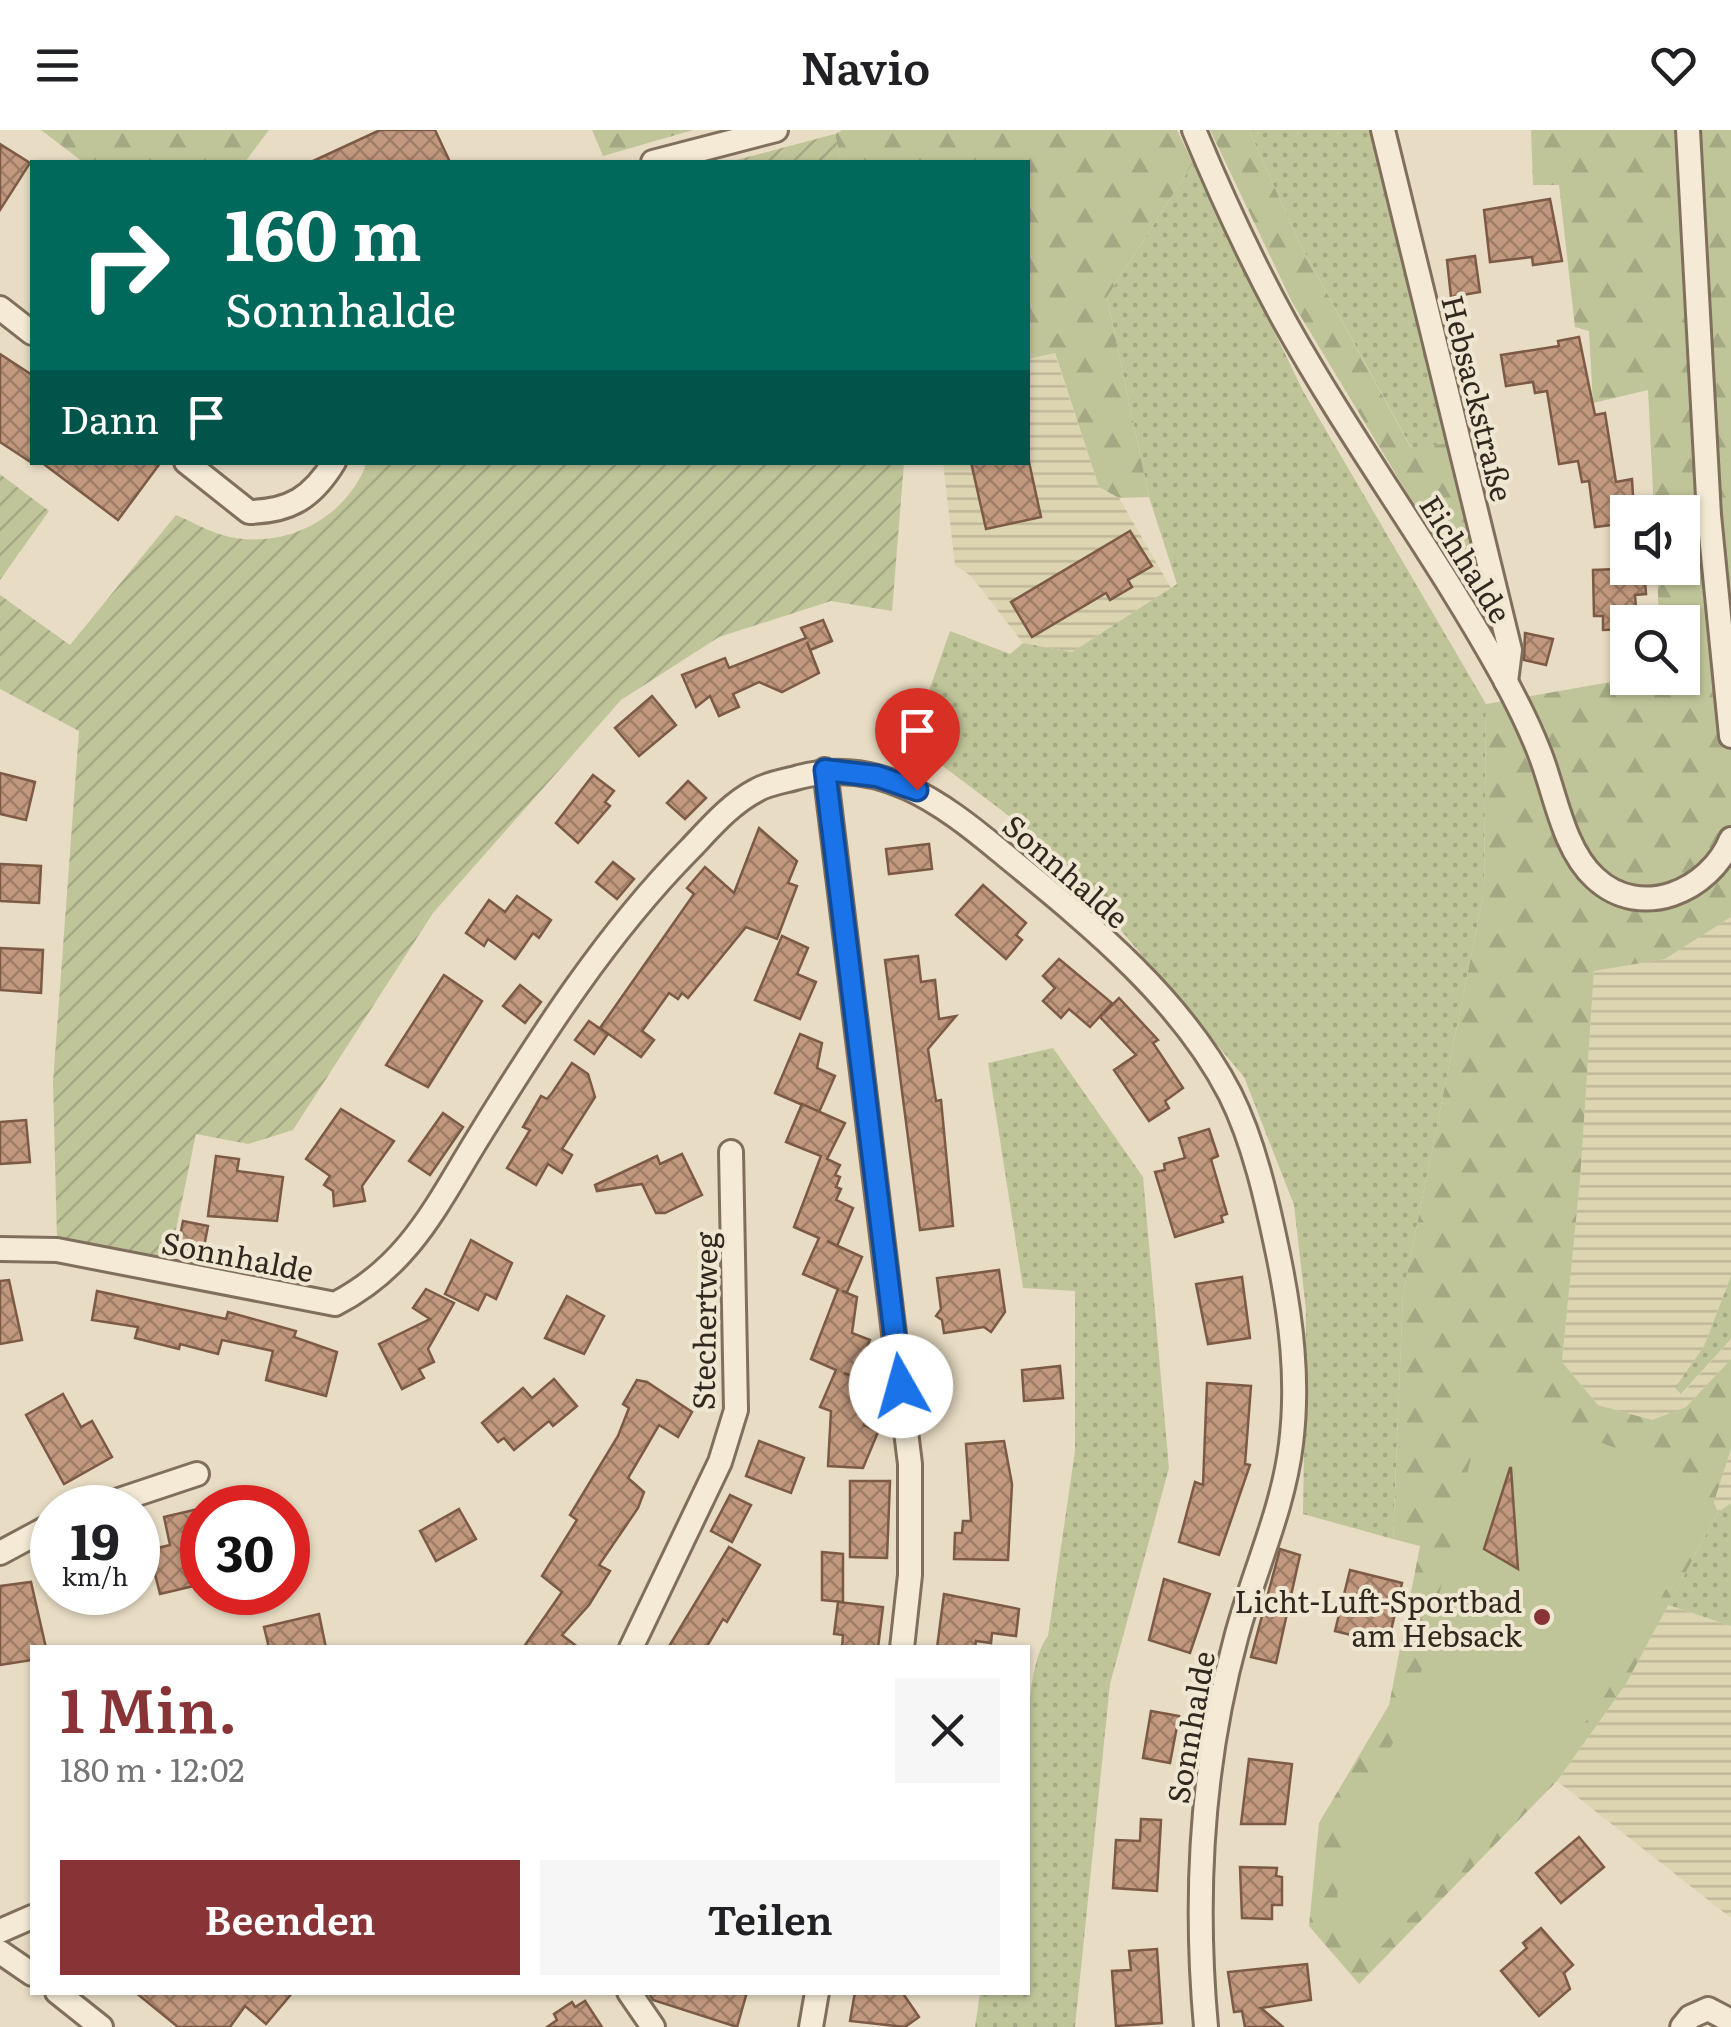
<!DOCTYPE html>
<html lang="de">
<meta charset="utf-8">
<style>
:root{--surface:#fff;--page:#f6f6f6;--text:#202124;--muted:#757577;--accent:#883436}
body{margin:0;font-family:Literata,serif;background:var(--page);color:var(--text);height:100vh;display:flex;flex-direction:column;font-size:38px;white-space:nowrap}
*{box-sizing:border-box;margin:0}
p{font-size:32px;color:var(--muted)}
.icon{flex:none;width:55px;height:55px;fill:none;stroke:currentColor;stroke-width:2;stroke-linecap:round;stroke-linejoin:round}
.map{position:relative;flex:1;overflow:hidden}
.side{position:absolute;left:30px;top:1515px;width:1000px;height:350px;display:flex;flex-direction:column;background:var(--surface);border-radius:0px;box-shadow:0 2px 8px #0004}
.side>*{flex:none}
.banner{position:absolute;left:30px;top:30px;width:1000px;height:305px;border-radius:0px;box-shadow:0 2px 8px #0004;background:#00695c;color:#fff;overflow:hidden}
.controls{position:absolute;left:1610px;top:365px;display:grid;gap:20px}
.controls a{display:grid;place-items:center;width:90px;height:90px;border-radius:0px;background:var(--surface);box-shadow:0 2px 8px #0004;font-size:50px}
.speed{position:absolute;left:30px;top:1355px;display:flex;gap:20px;font-size:50px;font-weight:700;text-align:center}
.speed>*{display:grid;place-content:center;width:130px;height:130px;border-radius:50%;background:var(--surface);box-shadow:0 2px 8px #0004;line-height:1}
.speed small{font-size:25px;font-weight:400}
.speed .limit{border:15px solid #d22;background:#fff;color:#111}
.pin{position:absolute;display:grid;place-items:center;width:85px;height:85px;color:#fff;margin:-102px -42px;border-radius:50% 50% 50% 0;rotate:-45deg;box-shadow:0 0 10px #0007}
.pin .icon{rotate:45deg}
.me{position:absolute;width:110px;margin:-55px;rotate:353deg;stroke-linejoin:round;filter:drop-shadow(0 0 8px #0008)}
.turn{display:flex;align-items:center;gap:35px;height:210px;padding:0 30px;font-size:45px}
.turn .icon{width:130px;height:130px;stroke-width:2.5}
.turn b{display:block;font-size:70px;line-height:85px}
.then{display:flex;align-items:center;height:95px;padding:0 30px;background:#0003;gap:20px;font-size:38px}
.round{display:grid;place-items:center;flex:none;width:105px;height:105px;border-radius:0px;background:var(--page)}
.overview{display:flex;align-items:center;justify-content:space-between;height:170px;padding:0 30px}
h1{font-size:60px;font-weight:600;line-height:75px;color:var(--accent)}
.action{display:flex;gap:20px;margin-top:auto;padding:20px 30px}
.action a{flex:1;height:115px;border-radius:0px;background:var(--accent);color:#fff;font-size:40px;font-weight:600;line-height:115px;text-align:center}
.action a+a{background:var(--page);color:var(--text)}
header{display:flex;justify-content:space-between;align-items:center;height:130px;padding:0 30px;background:var(--surface);font-size:45px;font-weight:600}
.map>svg:first-child{display:block}
</style>
<header><svg class="icon" aria-label="menu" viewBox="0 0 24 24"><path d="M4 6h16M4 12h16M4 18h16"/></svg>Navio<svg class="icon" aria-label="heart" viewBox="0 0 24 24"><path d="M12 20l-8-8c-3-5 5-10 8-4 3-6 11-1 8 4z"/></svg></header>
<div class="map">
<svg width="1731" height="1897" viewBox="0 0 1731 1897">
<defs>
<pattern id="farmland-rules" width="6" height="5" patternUnits="userSpaceOnUse" patternTransform="scale(2.5)"><rect width="6" height="5" fill="#ddd5b2"/><path d="M0 2.5h6" fill="none" stroke="#beb799"/></pattern>
<pattern id="grass-dots" width="8" height="8" patternUnits="userSpaceOnUse" patternTransform="scale(2.5)"><rect width="8" height="8" fill="#c0c599"/><path d="M2 2h.1M6 6h.1" fill="none" stroke="#a5a983" stroke-width="1.8" stroke-linecap="round"/></pattern>
<pattern id="forest-firs" width="22" height="20" patternUnits="userSpaceOnUse" patternTransform="scale(2.5)"><rect width="22" height="20" fill="#c0c599"/><path d="M5 1l3.5 6h-7zM16 11l3.5 6h-7z" fill="#a5a983"/></pattern>
<pattern id="garden-furrows" width="10" height="10" patternUnits="userSpaceOnUse" patternTransform="scale(2.5)"><rect width="10" height="10" fill="#c0c599"/><path d="M-1 1l2-2M0 10L10 0M9 11l2-2" fill="none" stroke="#a5a983"/></pattern>
<pattern id="building-cross-hatch" width="8" height="8" patternUnits="userSpaceOnUse" patternTransform="scale(2.5)"><rect width="8" height="8" fill="#c2997e"/><path d="M0 0l8 8M0 8l8-8" fill="none" stroke="#9e7d67"/></pattern>
</defs>
<rect width="100%" height="100%" fill="#e8dcc4"/>
<g fill="url(#farmland-rules)">
<path d="M1054,222L1099,357L1119,368L1171,458L1072,522L1023,513L971,446L955,435L943,333L1028,332V229Z"/>
<path d="M1731,787V1146L1704,1216L1676,1258L1682,1264L1731,1209V1229L1686,1277L1652,1291L1598,1275L1562,1232L1580,1050L1594,840L1665,829Z"/>
<path d="M1731,1319V1373L1718,1382L1714,1372Z"/>
<path d="M1668,1475L1731,1496V1788L1557,1651L1626,1554Z"/>
</g>
<g fill="url(#grass-dots)">
<path d="M1249,0H1371L1450,313L1412,319L1298,110Z"/>
<path d="M1193,33L1303,261L1486,574L1484,762L1403,1164L1393,1409L1303,1384L1306,1180L1294,1075L1244,947L1108,785L1017,692L911,612L950,501L1010,524L1023,513L1072,522L1177,454L1149,367L1107,167Z"/>
<path d="M1053,918L1143,1047L1169,1338L1110,1554L1075,1897H975L980,1863L1028,1862C1028,1796 1012,1547 1048,1506L1075,1321V1161L1023,1158L988,933Z"/>
<path d="M1731,1146V1209L1681,1264L1675,1258L1704,1216Z"/>
<path d="M1731,1373V1496L1668,1475L1718,1382Z"/>
</g>
<g fill="url(#forest-firs)">
<path d="M41,0H269L245,32H83Z"/>
<path d="M592,0H693L603,26Z"/>
<path d="M843,0H1177L1193,33L1107,167L1149,367L1119,368L1099,357L1055,223L1028,229V32H841L835,4Z"/>
<path d="M1210,0H1249L1298,110L1411,318L1450,313L1497,512L1292,172Z"/>
<path d="M1531,0H1731V787L1665,829L1594,841L1580,1050L1562,1232L1598,1275L1652,1290L1686,1277L1731,1229V1319L1714,1372L1718,1382L1626,1554L1557,1651L1359,1854L1309,1796L1319,1693L1389,1575L1420,1416L1393,1409L1403,1164L1484,762L1486,574L1633,548H1682V492H1659L1657,438H1682V382H1654L1648,260L1593,273L1589,201L1575,197L1559,55H1533Z"/>
</g>
<g fill="url(#garden-furrows)">
<path d="M835,4L841,32H729Z"/>
<path d="M367,332L904,333L892,481L831,471L719,507L621,570L433,783L293,1000L248,1014L196,1004L170,1128L57,1109L53,952L79,601L0,559V465L70,515L176,385C190,391 204,399 219,404C279,423 346,391 367,332Z"/>
<path d="M0,344L49,381L0,450Z"/>
</g>
<path fill="#c0c599" d="M1491,1242L1557,1294L1624,1322L1676,1321L1701,1398L1599,1576L1469,1727L1372,1826L1339,1793L1336,1736L1356,1675L1412,1581Z"/>
<g fill="url(#building-cross-hatch)" stroke="#7c5a45" stroke-width="2.5">
<path d="M380,0H435L450,32H311Z"/>
<path d="M0,14L30,33L0,80Z"/>
<path d="M1550,69L1562,131L1533,135L1532,127L1490,132L1484,80Z"/>
<path d="M1475,126L1480,162L1451,167L1447,130Z"/>
<path d="M1579,207L1595,285L1605,283L1616,352L1632,349L1634,382H1628V393L1595,397L1589,351L1582,352L1578,331L1559,334L1547,261L1535,263L1533,252L1506,256L1501,225L1559,216L1558,211Z"/>
<path d="M0,224L32,245V333L0,312Z"/>
<path d="M41,332H161L118,390Z"/>
<path d="M971,332H1029L1041,387L986,399Z"/>
<path d="M1130,401L1152,436L1128,450L1132,457L1110,470L1106,463L1032,507L1011,472Z"/>
<path d="M1644,438L1646,464L1635,465L1637,492H1628V499L1603,500V486H1594L1593,440Z"/>
<path d="M823,490L832,511L810,520L807,512L819,543L782,562L759,552L733,564L739,577L719,586L710,566L696,577L682,545L725,528L729,538L806,508L801,498Z"/>
<path d="M1525,503L1553,509L1546,535L1524,530Z"/>
<path d="M652,566L676,595L639,626L615,598Z"/>
<path d="M0,643L35,652L26,690L0,684Z"/>
<path d="M593,645L614,661L605,672L610,676L578,713L556,693Z"/>
<path d="M688,651L706,668L685,689L667,673Z"/>
<path d="M759,698L797,731L788,753L797,756L777,809L746,797L688,868L682,863L678,869L669,863L642,901L654,910L641,927L600,898L694,764L687,758L705,737L734,763Z"/>
<path d="M929,714L932,739L889,744L886,719Z"/>
<path d="M613,732L634,749L617,769L596,752Z"/>
<path d="M0,734L41,736L39,773L0,771Z"/>
<path d="M983,755L1026,793L1016,805L1022,810L1006,829L956,785Z"/>
<path d="M517,766L551,790L539,808L533,803L515,829L488,809L484,816L466,803L489,770L505,782Z"/>
<path d="M782,806L808,818L797,844L816,852L800,889L755,870Z"/>
<path d="M0,818L43,820L41,863L0,860Z"/>
<path d="M918,826L921,852L935,850L939,889L956,886L928,919L936,971L941,970L953,1096L920,1100L885,830Z"/>
<path d="M1059,829L1112,873L1090,897L1069,879L1061,888L1043,871L1055,858L1043,846Z"/>
<path d="M444,845L482,871L428,957L386,935Z"/>
<path d="M520,855L541,872L525,893L503,876Z"/>
<path d="M1119,868L1158,910L1153,913L1183,958L1165,971L1169,978L1149,991L1114,940L1136,925L1100,887Z"/>
<path d="M589,891L608,904L594,924L575,910Z"/>
<path d="M800,904L822,913L817,938L835,946L819,982L775,963Z"/>
<path d="M572,933L588,944L595,967L562,1019L572,1025L562,1043L548,1034L536,1055L507,1038L530,1000L523,997L541,966L547,969L552,963Z"/>
<path d="M802,974L845,993L827,1029L840,1035L835,1045L840,1047L836,1057L841,1059L836,1070L853,1078L837,1116L827,1111L862,1127L847,1162L842,1161L857,1167L852,1203L870,1210L854,1247L844,1243L880,1258L864,1295L878,1302L863,1338L828,1336L831,1281L820,1277L836,1240L811,1229L838,1159L803,1144L819,1108L794,1097L821,1026L786,1012Z"/>
<path d="M341,979L394,1011L362,1056L365,1071L334,1076L333,1061L324,1055L330,1046L306,1029Z"/>
<path d="M443,983L463,997L430,1045L409,1031Z"/>
<path d="M26,990L30,1032L0,1034V992Z"/>
<path d="M1209,999L1218,1026L1211,1029L1227,1084L1221,1086L1223,1092L1175,1107L1155,1042L1165,1040L1164,1034L1185,1028L1179,1008Z"/>
<path d="M682,1024L702,1065L665,1083H656L642,1054L597,1061L595,1055L657,1026L660,1034Z"/>
<path d="M216,1026L239,1029L237,1041L283,1047L277,1091L208,1086Z"/>
<path d="M183,1091L208,1096L203,1122L178,1117Z"/>
<path d="M471,1110L512,1133L496,1169L486,1164L478,1180L445,1164Z"/>
<path d="M999,1140L1005,1182L991,1202L984,1197L944,1203L942,1190L936,1186L941,1179L937,1148Z"/>
<path d="M1242,1147L1250,1208L1208,1214L1196,1154Z"/>
<path d="M9,1150L22,1210L0,1214V1151Z"/>
<path d="M426,1159L454,1173L428,1219L434,1232L419,1239L424,1248L402,1259L379,1214L430,1189L413,1178Z"/>
<path d="M97,1161L226,1189L228,1182L296,1201L294,1207L337,1222L326,1266L266,1250L273,1221L222,1210L218,1224L180,1214L179,1219L135,1208L138,1197L92,1190Z"/>
<path d="M567,1166L604,1186L584,1224L545,1208Z"/>
<path d="M1060,1236L1063,1268L1024,1271L1022,1240Z"/>
<path d="M554,1249L577,1276L553,1296L549,1291L514,1320L504,1308L498,1312L482,1293L523,1258L532,1268Z"/>
<path d="M637,1250L647,1252L692,1282L678,1307L659,1295L628,1348L644,1362L638,1378L599,1435L610,1441L589,1475L562,1505L579,1518H523L562,1462L542,1446L577,1390L570,1385L618,1306L629,1278L623,1274Z"/>
<path d="M1207,1253L1251,1256L1245,1334L1250,1335L1219,1425L1179,1412L1195,1352L1203,1355Z"/>
<path d="M63,1264L81,1297L92,1291L112,1327L64,1354L26,1285Z"/>
<path d="M759,1311L804,1328L791,1363L746,1346Z"/>
<path d="M1004,1311L1012,1354L1008,1430L954,1429L955,1403H962L963,1391H971L966,1314Z"/>
<path d="M1510,1338H1511L1518,1439L1484,1419Z"/>
<path d="M850,1351H890L887,1428L850,1427Z"/>
<path d="M730,1365L751,1375L732,1412L711,1401Z"/>
<path d="M202,1378V1404L195,1405L202,1454L160,1464L149,1420L170,1415L164,1387Z"/>
<path d="M459,1379L476,1409L436,1431L420,1401Z"/>
<path d="M729,1417L760,1435L727,1492L723,1489L706,1518H668Z"/>
<path d="M1280,1419L1300,1425L1276,1533L1251,1527Z"/>
<path d="M822,1422L843,1424V1472L822,1470Z"/>
<path d="M1350,1440L1402,1453L1388,1514L1335,1501Z"/>
<path d="M1164,1449L1210,1464L1190,1523L1149,1510Z"/>
<path d="M31,1452L46,1518H32V1530L0,1535V1456Z"/>
<path d="M944,1464L1019,1479L1016,1506L992,1503L991,1513L976,1511L975,1518H937Z"/>
<path d="M838,1472L883,1477L878,1518H842L843,1505L834,1504Z"/>
<path d="M319,1484L326,1518H269L264,1497Z"/>
<path d="M1151,1581L1179,1586L1170,1633L1143,1628Z"/>
<path d="M1249,1629L1292,1634L1285,1694H1241Z"/>
<path d="M1141,1689L1161,1690L1157,1761L1113,1758L1116,1710L1140,1711Z"/>
<path d="M1579,1707L1604,1737L1561,1773L1536,1743Z"/>
<path d="M1240,1737L1277,1738L1276,1746L1282,1747V1775H1272V1789L1242,1788Z"/>
<path d="M1541,1798L1573,1835L1564,1843L1570,1859L1539,1886L1501,1841L1527,1818L1523,1813Z"/>
<path d="M1157,1819L1162,1893L1116,1896L1112,1841L1131,1840L1129,1821Z"/>
<path d="M1307,1834L1311,1870L1261,1878L1283,1897H1245L1242,1881L1234,1882L1228,1842Z"/>
<path d="M135,1862H293L266,1894L245,1876L230,1897H178Z"/>
<path d="M648,1862H747L737,1897L653,1870Z"/>
<path d="M855,1862H902L919,1887L905,1897L850,1891Z"/>
<path d="M585,1871L602,1897H547L557,1890L554,1884L572,1872L575,1877Z"/>
</g>
<g fill="none" stroke-linecap="round" stroke-linejoin="round">
<g stroke="#806f5c" stroke-width="28">
<g id="street">
<path d="M1194,0C1221,65 1251,130 1285,192C1353,314 1437,426 1504,548C1517,572 1530,598 1540,624C1555,662 1563,719 1595,748C1641,791 1710,761 1731,709"/>
<path d="M1383,0L1510,520L1506,552"/>
<path d="M1688,0L1709,385L1731,606"/>
<path d="M653,32L776,0"/>
<path d="M0,178L32,203"/>
<path d="M186,332L249,382C290,381 312,368 334,332"/>
<path d="M825,640L910,1334V1445L902,1518"/>
<path d="M0,1119L57,1120L335,1174C409,1136 436,1076 478,1008C541,906 606,804 690,719C710,698 730,674 757,660C769,653 786,651 799,647C879,626 941,672 1000,721C1084,790 1179,865 1230,964C1254,1012 1267,1071 1278,1124C1291,1187 1299,1250 1291,1314C1283,1381 1253,1443 1236,1508C1201,1636 1194,1765 1206,1897"/>
<path d="M95,1378L197,1344"/>
<path d="M0,1423L52,1395"/>
<path d="M631,1518L720,1332L736,1280L731,1022"/>
<path d="M0,1801L32,1787"/>
<path d="M0,1822L32,1844"/>
<path d="M57,1862L101,1897"/>
<path d="M629,1862L653,1897"/>
<path d="M811,1897L817,1862"/>
<path d="M1682,1897L1690,1887L1708,1879L1731,1891"/>
</g>
</g>
<use href="#street" stroke="#f4ead6" stroke-width="22"/>
</g>
<g fill="none" stroke-linecap="round" stroke-linejoin="round">
<g stroke="#114b97" stroke-width="25">
<path id="route" d="M901,1256L825,640L877,646L917,660"/>
</g>
<use href="#route" stroke="#1a73e8" stroke-width="18"/>
</g>
<circle fill="#883436" stroke="#f0e7d2" stroke-width="4" cx="1542" cy="1487" r="10"/>
<g text-anchor="middle" dominant-baseline="central" stroke-width="8" stroke-linejoin="round" paint-order="stroke">
<g font-size="30" fill="#32281f" stroke="#f0e7d2">
<text transform="translate(1479 268) rotate(76)">Hebsackstraße</text>
<text transform="translate(1467 428) rotate(58)">Eichhalde</text>
<text transform="translate(1067 740) rotate(41)">Sonnhalde</text>
<text transform="translate(238 1125) rotate(11)">Sonnhalde</text>
<text transform="translate(703 1191) rotate(-89)">Stechertweg</text>
<text transform="translate(1189 1597) rotate(-80)">Sonnhalde</text>
</g>
<g font-size="30" fill="#32281f" stroke="#f0e7d2" text-anchor="end">
<text x="1522" y="1470">Licht-Luft-Sportbad<tspan x="1522" dy="34">am Hebsack</tspan></text>
</g>
</g>
</svg>
<div class="controls">
<a><svg class="icon" aria-label="sound" viewBox="0 0 24 24"><path d="M4 9h4l5-4v14l-5-4H4zM17 9q2 3 0 6"/></svg></a>
<a><svg class="icon" aria-label="search" viewBox="0 0 24 24"><circle cx="10" cy="10" r="6"/><path d="M15 15l6 6"/></svg></a>
</div>
<div class="speed"><div>19<small>km/h</small></div><div class="limit">30</div></div>
<div class="pin" style="left:917px;top:660px;background:#d93025"><svg class="icon" aria-label="arrive" viewBox="0 0 24 24"><path d="M6 21V4h12l-3 4 3 4H6"/></svg></div>
<svg class="me" style="left:901px;top:1256px" viewBox="-20 -20 40 40"><circle r="19" fill="#fff"/><path d="M0-13L10 11 0 6-10 11z" fill="#1a73e8"/></svg>
<div class="banner">
<div class="turn"><svg class="icon" aria-label="right" viewBox="0 0 24 24"><path d="M7 20v-9h11M14 6l5 5-5 5"/></svg><div><b>160 m</b>Sonnhalde</div></div>
<div class="then">Dann<svg class="icon" aria-label="arrive" viewBox="0 0 24 24"><path d="M6 21V4h12l-3 4 3 4H6"/></svg></div>
</div>
<section class="side">
<div class="overview"><div><h1>1 Min.</h1><p>180 m · 12:02</p></div><a class="round"><svg class="icon" aria-label="close" viewBox="0 0 24 24"><path d="M6 6l12 12M18 6L6 18"/></svg></a></div>
<div class="action"><a>Beenden</a><a>Teilen</a></div>
</section>
</div>
